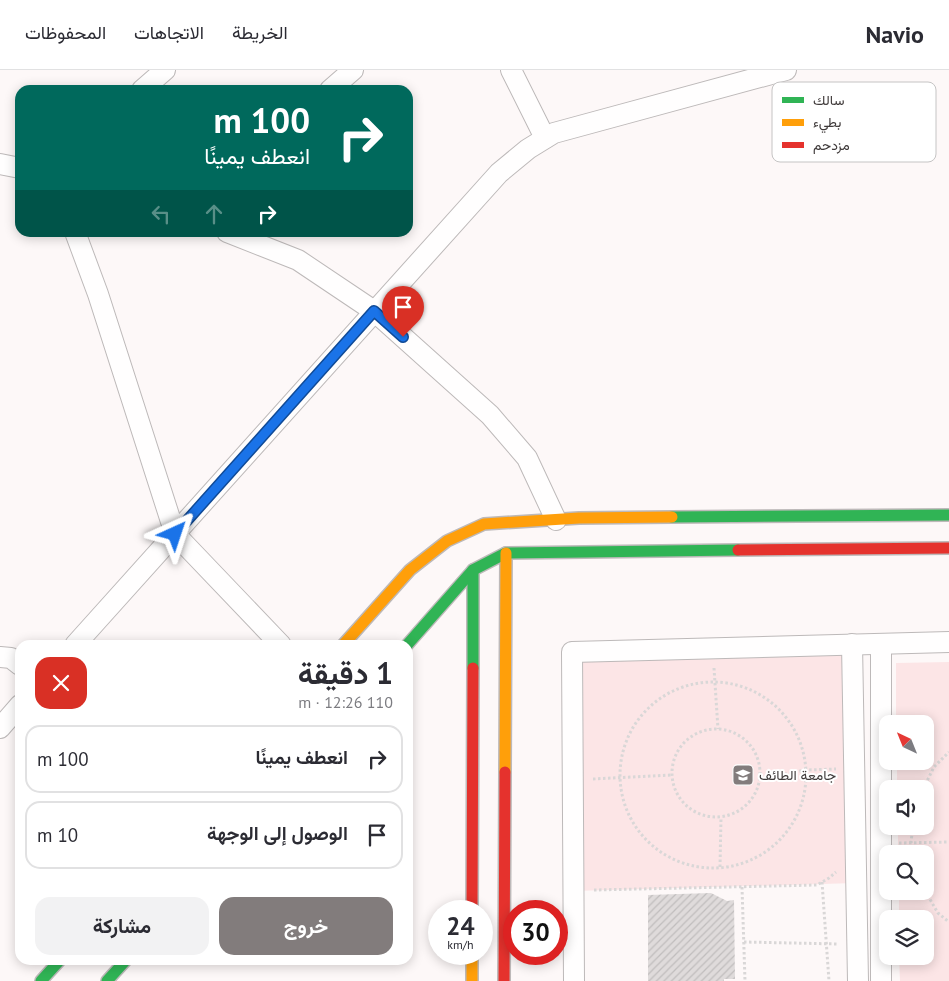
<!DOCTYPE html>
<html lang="ar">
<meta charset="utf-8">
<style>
:root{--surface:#fff;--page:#f2f2f3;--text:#2b2b33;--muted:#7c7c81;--line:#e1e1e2;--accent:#827c7c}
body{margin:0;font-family:"PT Sans",Vazirmatn,sans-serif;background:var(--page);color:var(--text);direction:rtl;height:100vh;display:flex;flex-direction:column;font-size:19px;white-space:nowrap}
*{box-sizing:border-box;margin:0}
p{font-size:16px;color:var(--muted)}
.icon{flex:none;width:28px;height:28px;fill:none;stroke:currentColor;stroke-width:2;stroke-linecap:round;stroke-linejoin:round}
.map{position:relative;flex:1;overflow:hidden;direction:ltr}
.details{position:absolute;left:15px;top:570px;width:398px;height:325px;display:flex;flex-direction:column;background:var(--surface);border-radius:15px;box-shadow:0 2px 12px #0003;direction:rtl}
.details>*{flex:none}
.top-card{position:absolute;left:15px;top:15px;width:398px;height:152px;border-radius:15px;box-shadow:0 2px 12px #0003;direction:rtl;background:#00695c;color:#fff;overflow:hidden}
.needle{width:32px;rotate:317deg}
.fabs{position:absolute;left:879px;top:645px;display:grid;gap:10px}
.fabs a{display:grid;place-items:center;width:55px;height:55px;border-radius:10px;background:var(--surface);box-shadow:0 2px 12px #0003;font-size:25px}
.speed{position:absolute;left:428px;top:830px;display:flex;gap:10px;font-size:25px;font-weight:700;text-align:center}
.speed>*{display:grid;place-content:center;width:65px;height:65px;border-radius:50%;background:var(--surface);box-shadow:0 2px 12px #0003;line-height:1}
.speed small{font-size:12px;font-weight:400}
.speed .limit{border:8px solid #d22;background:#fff;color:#111}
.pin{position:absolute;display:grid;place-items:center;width:42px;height:42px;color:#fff;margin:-51px -21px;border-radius:50% 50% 50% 0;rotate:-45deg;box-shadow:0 0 5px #0007}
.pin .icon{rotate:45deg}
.me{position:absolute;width:55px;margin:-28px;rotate:42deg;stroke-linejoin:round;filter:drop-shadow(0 0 4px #0008)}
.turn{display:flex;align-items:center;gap:18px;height:105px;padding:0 20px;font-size:22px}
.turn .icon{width:65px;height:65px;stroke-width:2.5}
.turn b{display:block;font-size:35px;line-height:42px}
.lanes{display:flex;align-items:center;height:48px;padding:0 20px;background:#0003;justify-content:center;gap:25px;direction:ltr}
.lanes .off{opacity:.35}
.round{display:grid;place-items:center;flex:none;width:52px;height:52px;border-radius:15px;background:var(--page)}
.head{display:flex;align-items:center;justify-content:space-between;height:85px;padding:0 20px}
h1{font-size:30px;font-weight:700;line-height:38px}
.primary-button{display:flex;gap:10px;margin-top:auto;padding:10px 20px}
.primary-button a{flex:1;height:58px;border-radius:15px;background:var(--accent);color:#fff;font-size:20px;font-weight:700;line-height:58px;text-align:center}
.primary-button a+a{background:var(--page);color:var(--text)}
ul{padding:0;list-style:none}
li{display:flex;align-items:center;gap:15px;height:68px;margin:0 10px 8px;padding:0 10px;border:2px solid var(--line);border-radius:15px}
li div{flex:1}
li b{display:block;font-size:19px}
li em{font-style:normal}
header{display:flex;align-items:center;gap:30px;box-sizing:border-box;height:70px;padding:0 25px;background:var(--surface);border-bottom:1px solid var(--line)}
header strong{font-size:24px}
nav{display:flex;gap:28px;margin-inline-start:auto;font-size:18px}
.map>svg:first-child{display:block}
</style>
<header>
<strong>Navio</strong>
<nav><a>الخريطة</a><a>الاتجاهات</a><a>المحفوظات</a></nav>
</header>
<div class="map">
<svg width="949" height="911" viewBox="0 0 949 911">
<defs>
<pattern id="building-hatch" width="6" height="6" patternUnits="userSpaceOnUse" patternTransform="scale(1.25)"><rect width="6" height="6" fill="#dfdbdb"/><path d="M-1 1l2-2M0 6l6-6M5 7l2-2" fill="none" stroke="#c0bdbd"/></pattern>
</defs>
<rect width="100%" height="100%" fill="#fdf8f8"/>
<g fill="#fce5e6">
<path d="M852,574L856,813L573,821L572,582Z"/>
<path d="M949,592V911H900L899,886H925V849H899V821H925V784H898V756H925V719H897V691H925V654H896V593Z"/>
</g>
<path fill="url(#building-hatch)" d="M711,823L727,831L734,830L735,909H724V911H648V825Z"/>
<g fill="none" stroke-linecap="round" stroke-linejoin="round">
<g stroke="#bdb9b9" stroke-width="22">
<g id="street">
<path d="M511,0L545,68"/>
<path d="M142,20L165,0"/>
<path d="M330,20L353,0"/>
<path d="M0,94L20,98"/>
<path d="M75,162L98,224L175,464L281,575"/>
<path d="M227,162L298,190L374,241L490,345L527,388L556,450"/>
<path d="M852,574L858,911"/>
<path d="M881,574V911"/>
<path d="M75,575L499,103L528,79L554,63L786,0"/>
<path d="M0,587L11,588L20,595"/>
<path d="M0,658L20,635"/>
<path d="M574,911L572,582L949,572"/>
</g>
</g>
<g stroke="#bdb9b9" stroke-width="14">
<g id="fast">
<path d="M672,447L949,445"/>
<path d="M407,575L473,500L506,483L738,480"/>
<path d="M473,598V500"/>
<path d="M41,911L60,890"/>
<path d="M107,911L126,890"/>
</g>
</g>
<g stroke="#bdb9b9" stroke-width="14">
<g id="slow">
<path d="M343,575L410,500L447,471L484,454L579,448L672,447"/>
<path d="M505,702L506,483"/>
<path d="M472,884V911"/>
</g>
</g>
<g stroke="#bdb9b9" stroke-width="14">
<g id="jam">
<path d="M738,480L949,478"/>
<path d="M472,841L473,598"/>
<path d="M504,911L505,702"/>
</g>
</g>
<g stroke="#d9d7d7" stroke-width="3" stroke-dasharray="2.5 2.5" stroke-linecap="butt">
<path d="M714,598L718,659"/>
<circle cx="713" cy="705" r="93"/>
<circle cx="716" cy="703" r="44"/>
<path d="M593,709L672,705"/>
<path d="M760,709L806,700L836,699"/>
<path d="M923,719L934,697L949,682"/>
<path d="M913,756L911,772L913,784"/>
<path d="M899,773L949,772"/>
<path d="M720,797L721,747"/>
<path d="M822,812L829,911"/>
<path d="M742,817L745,911"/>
<path d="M594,820L817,815L829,808L836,802"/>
<path d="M925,821L938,843L949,852"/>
<path d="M744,872L839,874"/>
</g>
<use href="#street" stroke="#fffefe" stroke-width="20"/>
<use href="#fast" stroke="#30b455" stroke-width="11"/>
<use href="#slow" stroke="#ff9f0a" stroke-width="11"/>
<use href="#jam" stroke="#e5322d" stroke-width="11"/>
</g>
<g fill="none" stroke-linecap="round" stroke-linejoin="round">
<g stroke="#114b97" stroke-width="12">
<path id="route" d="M175,464L374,241L403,267"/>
</g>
<use href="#route" stroke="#1a73e8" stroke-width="9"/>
</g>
<defs>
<g id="university-square" transform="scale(1.125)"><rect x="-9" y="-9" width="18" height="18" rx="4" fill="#827c7c" stroke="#fff"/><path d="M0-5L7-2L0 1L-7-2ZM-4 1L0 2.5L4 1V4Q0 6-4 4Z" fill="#fff"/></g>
</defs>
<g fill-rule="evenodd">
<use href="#university-square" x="743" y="705"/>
</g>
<g text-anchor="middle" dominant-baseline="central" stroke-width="4" stroke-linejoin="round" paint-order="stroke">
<g font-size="14" fill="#3f3a3a" stroke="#fff" text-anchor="start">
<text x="759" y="705">جامعة الطائف</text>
</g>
</g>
<rect x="772" y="12" width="164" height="80" rx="8" fill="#fff" stroke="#c5c4c4" stroke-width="1"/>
<rect x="782" y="27" width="22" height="6" fill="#30b455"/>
<rect x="782" y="49" width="22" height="7" fill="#ff9f0a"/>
<rect x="782" y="72" width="22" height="6" fill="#e5322d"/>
<g font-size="14" fill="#3f3a3a">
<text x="813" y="35">سالك</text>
<text x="813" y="57">بطيء</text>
<text x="813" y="80">مزدحم</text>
</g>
</svg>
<div class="fabs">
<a><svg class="needle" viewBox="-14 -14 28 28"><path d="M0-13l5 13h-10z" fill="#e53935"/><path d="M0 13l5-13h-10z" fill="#7c7c81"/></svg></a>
<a><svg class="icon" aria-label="sound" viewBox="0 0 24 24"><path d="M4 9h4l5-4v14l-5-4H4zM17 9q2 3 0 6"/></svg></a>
<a><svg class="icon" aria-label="search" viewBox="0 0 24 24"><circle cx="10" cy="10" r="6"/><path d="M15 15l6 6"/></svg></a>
<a><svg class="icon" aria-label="layers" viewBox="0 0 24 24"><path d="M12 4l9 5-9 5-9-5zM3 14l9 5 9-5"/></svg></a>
</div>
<div class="speed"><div>24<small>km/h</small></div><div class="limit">30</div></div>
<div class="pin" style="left:403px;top:267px;background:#d93025"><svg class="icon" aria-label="arrive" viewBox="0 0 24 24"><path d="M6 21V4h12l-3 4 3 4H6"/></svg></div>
<svg class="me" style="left:175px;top:464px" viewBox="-20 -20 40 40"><path d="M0-17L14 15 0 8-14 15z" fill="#1a73e8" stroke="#fff" stroke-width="4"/></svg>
<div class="top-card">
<div class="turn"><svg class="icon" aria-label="right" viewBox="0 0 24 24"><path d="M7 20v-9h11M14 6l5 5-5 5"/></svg><div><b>100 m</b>انعطف يمينًا</div></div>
<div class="lanes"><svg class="icon off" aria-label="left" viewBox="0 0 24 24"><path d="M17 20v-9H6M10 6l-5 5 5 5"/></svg><svg class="icon off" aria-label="ahead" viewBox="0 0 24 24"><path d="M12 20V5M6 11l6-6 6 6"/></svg><svg class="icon" aria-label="right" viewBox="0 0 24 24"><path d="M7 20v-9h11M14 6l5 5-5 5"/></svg></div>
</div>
<section class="details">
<div class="head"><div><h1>1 دقيقة</h1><p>110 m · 12:26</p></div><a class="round" style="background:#d93025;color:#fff"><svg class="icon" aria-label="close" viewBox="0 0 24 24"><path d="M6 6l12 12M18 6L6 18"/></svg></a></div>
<ul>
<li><svg class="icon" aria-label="right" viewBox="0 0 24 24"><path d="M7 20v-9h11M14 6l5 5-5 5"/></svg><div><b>انعطف يمينًا</b></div><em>100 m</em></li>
<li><svg class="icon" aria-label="arrive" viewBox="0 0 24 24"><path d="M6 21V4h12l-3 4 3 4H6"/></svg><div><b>الوصول إلى الوجهة</b></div><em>10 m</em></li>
</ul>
<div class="primary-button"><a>خروج</a><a>مشاركة</a></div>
</section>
</div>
